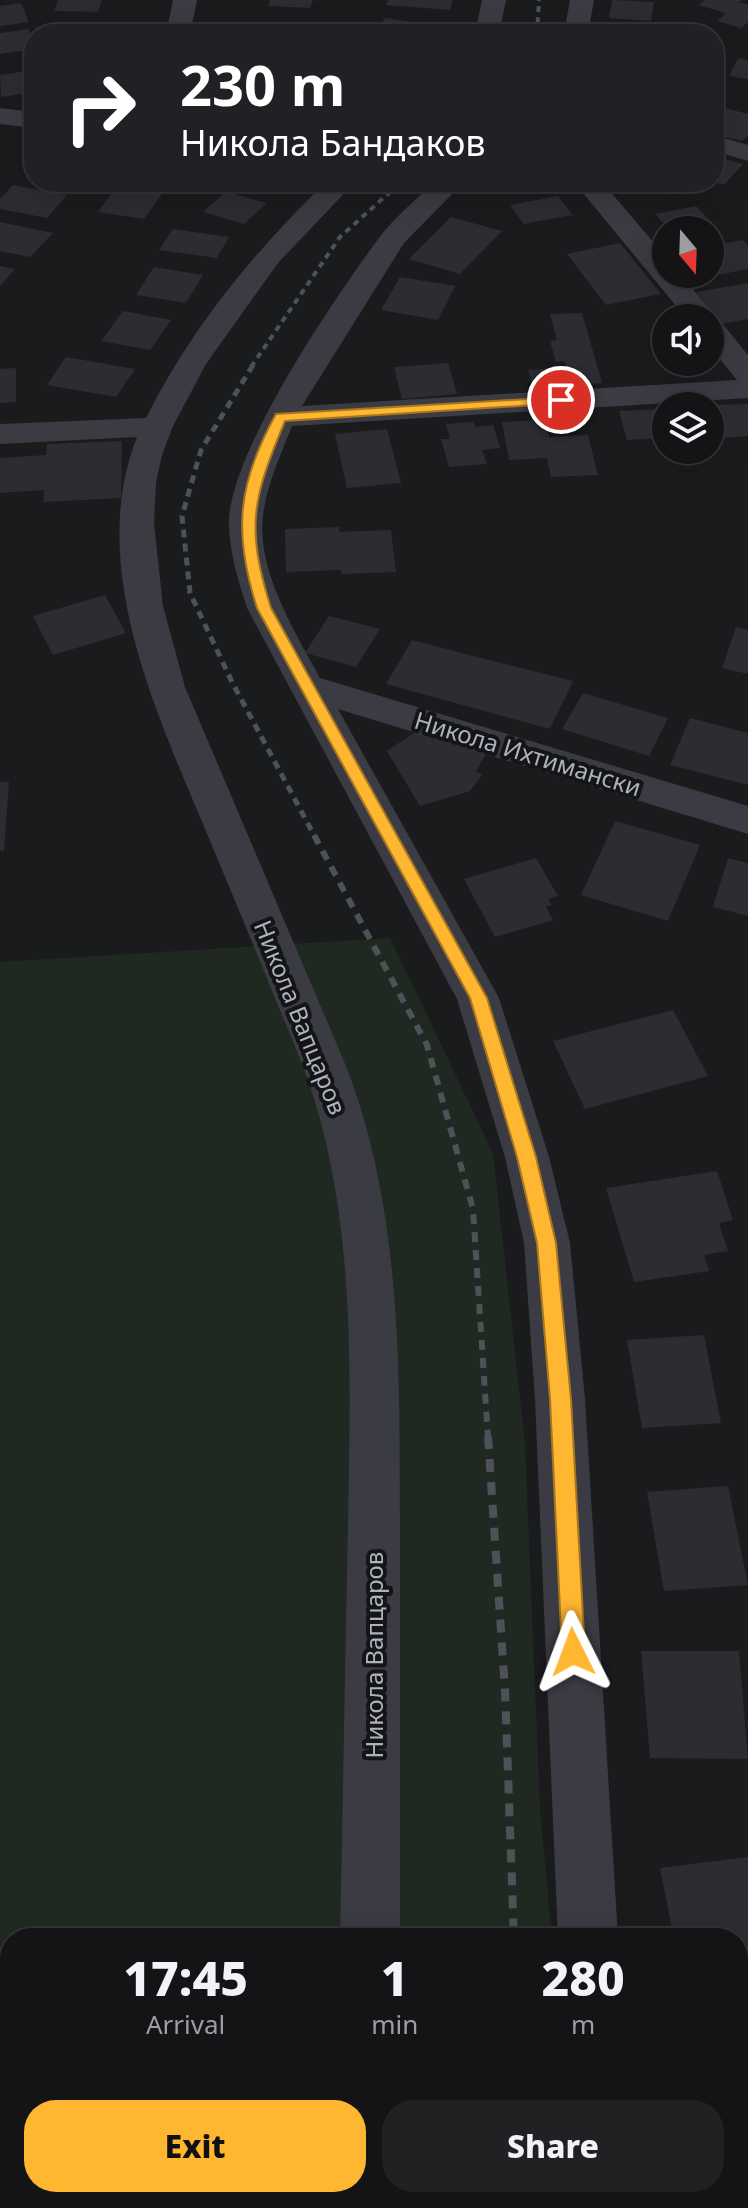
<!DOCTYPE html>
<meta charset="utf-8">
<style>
:root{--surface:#141416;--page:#212123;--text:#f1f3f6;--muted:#9d9ea1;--line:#333335;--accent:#ffb631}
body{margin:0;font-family:"Noto Sans",sans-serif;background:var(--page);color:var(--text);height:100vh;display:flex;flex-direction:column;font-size:30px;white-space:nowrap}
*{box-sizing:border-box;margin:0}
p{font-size:26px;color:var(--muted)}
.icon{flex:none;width:44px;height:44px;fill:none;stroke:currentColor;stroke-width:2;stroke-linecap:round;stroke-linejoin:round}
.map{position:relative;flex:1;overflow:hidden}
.drawer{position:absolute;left:0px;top:1928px;width:748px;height:280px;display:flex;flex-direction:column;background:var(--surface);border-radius:32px 32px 0 0;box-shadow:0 8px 32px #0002,0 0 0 2px var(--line)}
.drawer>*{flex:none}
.guide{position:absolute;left:24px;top:24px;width:700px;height:168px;border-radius:32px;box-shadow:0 8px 32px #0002,0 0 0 2px var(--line);background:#202124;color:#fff;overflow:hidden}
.needle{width:52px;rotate:161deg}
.fabs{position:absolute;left:652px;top:216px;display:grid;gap:16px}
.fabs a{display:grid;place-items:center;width:72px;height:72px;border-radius:50%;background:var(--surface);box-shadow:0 8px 32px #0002,0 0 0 2px var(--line);font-size:40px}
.pin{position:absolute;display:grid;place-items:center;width:68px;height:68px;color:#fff;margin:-34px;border:4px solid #fff;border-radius:50%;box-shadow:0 2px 8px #0007}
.me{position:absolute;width:88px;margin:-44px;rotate:357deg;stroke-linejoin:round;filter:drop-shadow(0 0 6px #0008)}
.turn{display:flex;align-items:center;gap:28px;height:168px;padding:0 24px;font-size:36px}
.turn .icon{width:104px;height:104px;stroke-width:2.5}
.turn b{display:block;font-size:56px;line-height:68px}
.eta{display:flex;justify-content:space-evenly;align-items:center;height:136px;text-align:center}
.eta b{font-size:48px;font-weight:800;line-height:56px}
.cta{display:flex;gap:16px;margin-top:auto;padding:16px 24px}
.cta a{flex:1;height:92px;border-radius:32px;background:var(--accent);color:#111;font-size:32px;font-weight:800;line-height:92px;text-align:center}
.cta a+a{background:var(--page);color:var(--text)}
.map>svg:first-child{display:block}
</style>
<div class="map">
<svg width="748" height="2208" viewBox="0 0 748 2208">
<rect width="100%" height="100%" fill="#1a1b1d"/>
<path fill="#202921" d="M390,938L493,1153L525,1444L540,1810L552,1938H10V2198H577L578,2208H0V962Z"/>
<g fill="#2d2d31">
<path d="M58,0H102L98,12L54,11Z"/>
<path d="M270,0H313L310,8L268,6Z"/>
<path d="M388,0H453L450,10L386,5Z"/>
<path d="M612,0L654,2L651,21L609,18Z"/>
<path d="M705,0H742L739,2L748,5V22L741,28L717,21L726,13L698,5Z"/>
<path d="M21,3L29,22L0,26V6Z"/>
<path d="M385,18L450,27L446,34H374Z"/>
<path d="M616,28L658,32V34H615Z"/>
<path d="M29,29L34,49L0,54V33Z"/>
<path d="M738,58L748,60V79L729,76Z"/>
<path d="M34,70V92L1,97L0,75Z"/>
<path d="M714,105L748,114V136L742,141L714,134Z"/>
<path d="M714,156L743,164L724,185L714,182Z"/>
<path d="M120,182H128L166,188L144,219L98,212Z"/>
<path d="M247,182H290L277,192Z"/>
<path d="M501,182H555L557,185L511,194Z"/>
<path d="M13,185L67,195L47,218L0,209V199Z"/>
<path d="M226,192L267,203L244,224L203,212Z"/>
<path d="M558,196L572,215L524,224L510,205Z"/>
<path d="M696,206L717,228L670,230L655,214Z"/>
<path d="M451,217L502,231L460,274L409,259Z"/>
<path d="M0,222L53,233L30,257L0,251Z"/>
<path d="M173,229L229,237L217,258L159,250Z"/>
<path d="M743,240L748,246V269L688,281L682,274H710V246Z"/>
<path d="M620,243L661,294L606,305L567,254Z"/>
<path d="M0,266L15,269L0,286Z"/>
<path d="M154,267L203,275L186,303L136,295Z"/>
<path d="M400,277L455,286L438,320L381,310Z"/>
<path d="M748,283V319L721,324L696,292Z"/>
<path d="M123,311L171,320L150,350L101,341Z"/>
<path d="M582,313L602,383L534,389L528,370L566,367L564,361L556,362L550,341L557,340L550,314Z"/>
<path d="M66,357L135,369L116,397L47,385Z"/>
<path d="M448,363L457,394L402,399L394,367Z"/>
<path d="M16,368V402L0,403V369Z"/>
<path d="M748,404V436L710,439V405Z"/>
<path d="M666,409V438L627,440L619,411Z"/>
<path d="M545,420L549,437L588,435L598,475L551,477L547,458L509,460L502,422Z"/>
<path d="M473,422L475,427L493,425L500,448L482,450L487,464L449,467L441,439H450L446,424Z"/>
<path d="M387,429L401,483L347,488L335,434Z"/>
<path d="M122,441L121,498L43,502L44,490L0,493V458L46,455L47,444Z"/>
<path d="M339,527V532L391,530L396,572L341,574V570L286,572L285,529Z"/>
<path d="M105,595L126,633L53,655L33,616Z"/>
<path d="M329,616L380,629L356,667L305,653Z"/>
<path d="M736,627L748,629V674L722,668Z"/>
<path d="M412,640L469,655L573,681L550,729L386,684Z"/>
<path d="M583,693L668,718L649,756L562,729Z"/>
<path d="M690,718L748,733V785L670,765Z"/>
<path d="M417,731L486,754L476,771L482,775L470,791L420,806L387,751Z"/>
<path d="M0,782H9L4,851H0Z"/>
<path d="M615,821L700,845L668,921L581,895Z"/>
<path d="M536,858L558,896L548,899L552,905L546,907L553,920L495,937L464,879Z"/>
<path d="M728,858L748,863V916L713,907Z"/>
<path d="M673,1010L708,1076L585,1109L553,1041Z"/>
<path d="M717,1171L733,1220L719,1223L728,1251L704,1255L709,1271L634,1282L606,1188Z"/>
<path d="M704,1335L721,1423L642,1428L627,1340Z"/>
<path d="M728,1486L748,1585L664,1591L647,1492Z"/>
<path d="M641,1651H739L748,1759L650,1758Z"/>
<path d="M748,1857V1997L738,1998V1938H674L660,1868Z"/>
</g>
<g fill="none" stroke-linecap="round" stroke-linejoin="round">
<g fill="#3b3c43" fill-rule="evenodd">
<path d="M173,0H197L190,34H166Z"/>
<path d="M482,0H506L499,34H475Z"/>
<path d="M570,0H594L588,34H564Z"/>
<path d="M0,108L34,112V128L0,124Z"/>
<path d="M714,135L748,145V161L714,151Z"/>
<path d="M326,182H355L278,263L206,364L173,426L162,455L156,482L154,524L163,606L185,687L346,1066C405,1219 399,1384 400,1545C400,1676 400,1807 400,1938H340C343,1801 345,1664 348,1528C350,1392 356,1252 320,1119C310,1080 293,1041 277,1003C252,941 226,879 200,817C152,703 88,561 137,437L0,444V424L146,418C191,328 254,252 326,182Z"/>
<path d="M434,182H464L404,243L302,406L737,380L710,347V318H686L574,182H602L666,257V274H680L712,312L715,320L721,322L748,355V398L292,426C281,454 267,484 263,515C256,570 295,632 320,678L748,806V834L338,709L499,998L549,1157L570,1243L585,1399L618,1938H558L535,1399L524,1243L505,1157L457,999L247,608C238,579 228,549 229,518C234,445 337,294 382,234C397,215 417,199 434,182Z"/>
<path d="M748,1989V2049L738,2050V1990Z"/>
<rect x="331" y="2198" width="64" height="10"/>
<path d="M580,2198H644L646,2208H582Z"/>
</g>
<g stroke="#4e5158" stroke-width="4" stroke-dasharray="6 5" stroke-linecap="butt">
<path d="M537,34L539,0"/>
<path d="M251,367L340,237L401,182"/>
</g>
<path stroke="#4e5158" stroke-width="5" stroke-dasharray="8 6" stroke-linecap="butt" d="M253,365L201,450L182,516L190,593L232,682L315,837"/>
<path stroke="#4e5158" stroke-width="6" stroke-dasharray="10 8" stroke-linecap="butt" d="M314,835L427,1045L473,1209L488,1438"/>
<g stroke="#4e5158" stroke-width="8" stroke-dasharray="13 10" stroke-linecap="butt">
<path d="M488,1436L505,1691L514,1938"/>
<path d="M525,2198V2208"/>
</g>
</g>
<path fill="#ffb631" stroke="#a67620" stroke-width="2" d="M561,397L566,398V403L285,421C253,498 245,526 271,608L487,998L536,1157L556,1243L571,1399L585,1652L581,1660L573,1664L565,1660L562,1652L550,1399L537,1243L517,1157L470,998L257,608C233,533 237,484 276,414Z"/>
<g text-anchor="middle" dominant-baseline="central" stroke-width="8" stroke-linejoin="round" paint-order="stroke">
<g font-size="24" fill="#acb2bd" stroke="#151518">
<text transform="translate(528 753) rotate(17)">Никола Ихтимански</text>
<text transform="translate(301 1017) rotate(68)">Никола Вапцаров</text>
<text transform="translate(373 1655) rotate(-90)">Никола Вапцаров</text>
</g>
</g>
</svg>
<div class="fabs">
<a><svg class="needle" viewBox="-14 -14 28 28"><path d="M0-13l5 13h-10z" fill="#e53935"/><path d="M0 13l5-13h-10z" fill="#9d9ea1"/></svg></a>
<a><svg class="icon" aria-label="sound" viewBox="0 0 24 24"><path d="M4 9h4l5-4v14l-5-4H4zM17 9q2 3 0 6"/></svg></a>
<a><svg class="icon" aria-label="layers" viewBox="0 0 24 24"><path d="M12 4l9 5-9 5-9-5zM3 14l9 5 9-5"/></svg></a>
</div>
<div class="pin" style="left:561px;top:400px;background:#d93025"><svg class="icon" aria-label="arrive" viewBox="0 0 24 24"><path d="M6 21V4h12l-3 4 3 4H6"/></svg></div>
<svg class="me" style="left:573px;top:1652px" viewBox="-20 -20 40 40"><path d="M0-17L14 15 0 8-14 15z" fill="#ffb631" stroke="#fff" stroke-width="4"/></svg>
<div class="guide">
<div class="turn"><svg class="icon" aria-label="right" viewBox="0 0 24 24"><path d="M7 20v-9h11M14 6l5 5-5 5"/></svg><div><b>230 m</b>Никола Бандаков</div></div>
</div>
<section class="drawer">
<div class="eta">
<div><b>17:45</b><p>Arrival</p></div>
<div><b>1</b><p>min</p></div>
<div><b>280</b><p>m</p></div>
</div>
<div class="cta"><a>Exit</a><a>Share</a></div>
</section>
</div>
